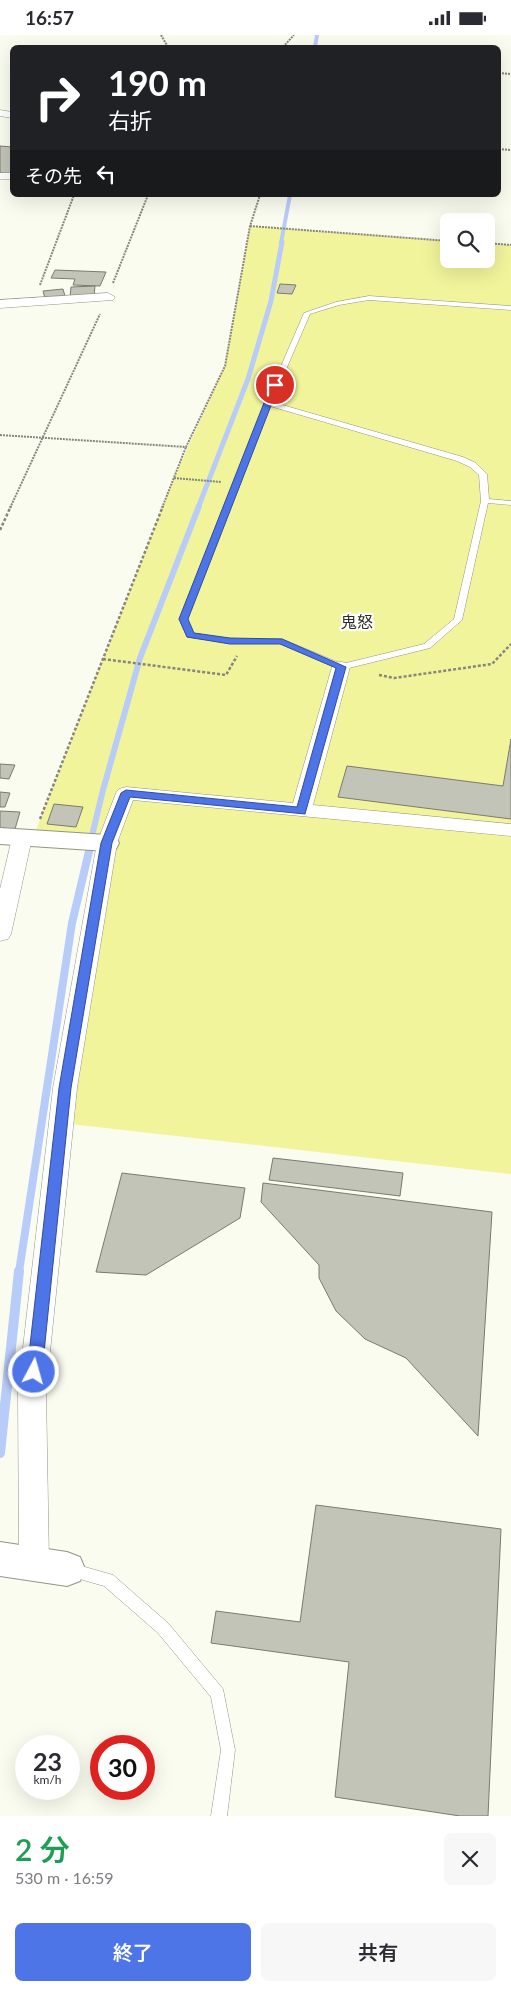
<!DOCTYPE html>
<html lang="ja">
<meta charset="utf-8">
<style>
:root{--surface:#fff;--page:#f7f7f7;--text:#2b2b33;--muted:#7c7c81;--accent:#4d75e8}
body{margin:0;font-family:Lato,"Noto Sans JP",sans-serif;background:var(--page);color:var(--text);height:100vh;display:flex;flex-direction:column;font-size:19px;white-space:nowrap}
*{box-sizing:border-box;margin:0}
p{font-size:16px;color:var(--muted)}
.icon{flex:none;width:28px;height:28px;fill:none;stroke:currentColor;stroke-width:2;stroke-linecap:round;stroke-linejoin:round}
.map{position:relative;height:1781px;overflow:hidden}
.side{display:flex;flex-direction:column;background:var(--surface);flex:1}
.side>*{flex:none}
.guide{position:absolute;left:10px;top:10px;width:491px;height:152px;border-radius:8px;box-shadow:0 5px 20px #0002;background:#202124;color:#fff;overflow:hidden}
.fabs{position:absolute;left:440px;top:178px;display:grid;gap:10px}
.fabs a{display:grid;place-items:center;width:55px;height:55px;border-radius:8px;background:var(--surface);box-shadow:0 5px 20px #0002;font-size:25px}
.speed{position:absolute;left:15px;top:1700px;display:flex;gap:10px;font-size:25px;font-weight:700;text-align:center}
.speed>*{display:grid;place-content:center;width:65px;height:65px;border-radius:50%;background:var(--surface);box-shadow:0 5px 20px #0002;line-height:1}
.speed small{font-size:12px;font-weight:400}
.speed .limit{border:8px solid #d22;background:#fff;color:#111}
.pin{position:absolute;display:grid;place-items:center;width:42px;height:42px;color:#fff;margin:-21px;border:2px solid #fff;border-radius:50%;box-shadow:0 1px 5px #0007}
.me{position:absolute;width:55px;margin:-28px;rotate:6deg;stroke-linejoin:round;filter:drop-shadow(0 0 4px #0008)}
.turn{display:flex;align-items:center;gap:18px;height:105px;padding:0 15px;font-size:22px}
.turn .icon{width:65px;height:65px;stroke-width:2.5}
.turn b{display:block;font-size:35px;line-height:42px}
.then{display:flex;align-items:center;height:48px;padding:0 15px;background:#0003;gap:10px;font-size:19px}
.round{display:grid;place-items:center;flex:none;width:52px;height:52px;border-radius:8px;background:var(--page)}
.overview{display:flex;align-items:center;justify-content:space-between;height:85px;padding:0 15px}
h1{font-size:30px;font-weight:600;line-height:38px;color:#1e9e55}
.button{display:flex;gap:10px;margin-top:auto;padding:10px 15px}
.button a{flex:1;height:58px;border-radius:8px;background:var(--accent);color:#fff;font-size:20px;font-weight:600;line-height:58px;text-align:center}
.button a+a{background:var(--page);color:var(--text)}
.status{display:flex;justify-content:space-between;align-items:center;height:35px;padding:0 25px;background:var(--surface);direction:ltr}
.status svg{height:14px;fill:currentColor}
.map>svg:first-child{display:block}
</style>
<div class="status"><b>16:57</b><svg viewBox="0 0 49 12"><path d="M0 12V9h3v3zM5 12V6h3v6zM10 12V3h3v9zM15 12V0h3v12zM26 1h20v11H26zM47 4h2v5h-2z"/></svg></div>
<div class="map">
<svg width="511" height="1781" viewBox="0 0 511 1781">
<rect width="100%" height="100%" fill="#fbfcf0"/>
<path fill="#f1f49a" d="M250,191L449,206V224H486V208L511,210V1139L61,1088L107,808L33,803L174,443L225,331Z"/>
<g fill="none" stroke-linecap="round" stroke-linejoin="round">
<g stroke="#b8ccfa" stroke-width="4">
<path d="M315,12L317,0"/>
<path d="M281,208L290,160"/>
</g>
<path stroke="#b8ccfa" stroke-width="5" d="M198,473L248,344L271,266L282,207"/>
<path stroke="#b8ccfa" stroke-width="6" d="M90,809L103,755L140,623L199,471"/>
<path stroke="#b8ccfa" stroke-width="8" d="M19,1237L72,888L91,808"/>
<path stroke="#b8ccfa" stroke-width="10" d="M0,1418L19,1236"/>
</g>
<g fill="#c3c4b8" stroke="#7a7a70">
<path d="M0,111L12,112V139L0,138Z"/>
<path d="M55,235L106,237L100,251L73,250L75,244L51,243Z"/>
<path d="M280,249L296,250L292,259L277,258Z"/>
<path d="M95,251L94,261L70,262L71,252Z"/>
<path d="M63,254L65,261L45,263L43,256Z"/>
<path d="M511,704V784L338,762L347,731L503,751Z"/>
<path d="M0,729L15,730L9,744L0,743Z"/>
<path d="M0,757L10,758L5,772H0Z"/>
<path d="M54,769L83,772L76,792L47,789Z"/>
<path d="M0,776L20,777L15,794L0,793Z"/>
<path d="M273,1123L403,1138L400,1161L269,1145Z"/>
<path d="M122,1138L245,1153L240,1183L146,1240L96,1237Z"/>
<path d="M263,1148L492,1177L478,1401L406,1323L365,1304L336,1276L319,1243V1230L261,1167Z"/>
<path d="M316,1470L501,1494L488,1781H460L335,1762L349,1627L211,1608L216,1576L300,1587Z"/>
</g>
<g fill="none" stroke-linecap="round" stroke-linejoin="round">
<g stroke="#939489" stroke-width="1">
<g id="service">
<path d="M369,261L511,271V275L369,265L339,270L310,279L272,367L463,422L476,428L487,439L489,464L511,466V470L488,468L462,585L430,613L341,635L281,608H230L187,602L179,584L265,368L304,278L336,267ZM270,371L457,426L470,432L479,440L481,466L454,584L424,609L342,629L282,604H230L193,598L187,584Z"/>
<path d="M71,1528L113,1540L168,1588L223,1654L235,1715L227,1781H211L221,1715L211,1662L158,1598L104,1551L66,1540L64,1535L66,1530Z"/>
</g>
</g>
<g stroke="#939489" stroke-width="1">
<g id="minor">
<path d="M0,75L12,77V83L0,81Z"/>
<rect x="0" y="138" width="12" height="6"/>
<path d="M108,258L115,262L113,265L0,273V265Z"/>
<path d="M341,627L347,628L350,632L313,770L511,789V801L133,765L117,808L77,1053L46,1356L49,1528L44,1538L34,1542L24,1538L19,1528L18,1356L53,1053L97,808L116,758L119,754L126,752L293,768L332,632L335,628Z"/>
<path d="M22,797L29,798L32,803L11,899L8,904L0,906V854L12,803L15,798Z"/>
</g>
</g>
<g stroke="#939489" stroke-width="2">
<g id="tertiary">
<path d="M0,793L107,800L116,802L119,808L116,814L107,816L0,809Z"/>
<path d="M0,1507L67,1517L80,1522L85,1534L80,1546L67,1551L0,1541Z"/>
</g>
</g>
<g stroke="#86867f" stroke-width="2" stroke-dasharray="2 1" stroke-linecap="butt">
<path d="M161,0L168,12"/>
<path d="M283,12L294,0"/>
<path d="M499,38L511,39"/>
<path d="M499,114L511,115"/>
<path d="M250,191L449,206"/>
<path d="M486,208L511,210"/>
<path d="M113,248L148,160"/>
<path d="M40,250L74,160"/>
<path d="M0,400L186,412L225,331L250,191L260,160"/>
<path d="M174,443L221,447"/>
<path d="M10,473L100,279"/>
<path d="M162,473L186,412"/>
</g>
<g stroke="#86867f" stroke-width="2.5" stroke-dasharray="3 2" stroke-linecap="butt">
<path d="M0,495L11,471"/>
<path d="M103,624L226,640L237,621"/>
<path d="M379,640L394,643L492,629L511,609"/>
<path d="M40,784L163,471"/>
</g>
<use href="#service" fill="#fff" fill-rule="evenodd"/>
<use href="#minor" fill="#fff" fill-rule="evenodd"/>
<use href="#tertiary" fill="#fff" fill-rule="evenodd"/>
</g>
<path fill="#4d75e8" stroke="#324c97" d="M275,348L279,350L188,584L194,598L230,603L282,604L346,632L305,779L130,762L112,808L71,1053L42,1337L39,1341L34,1343L29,1341L27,1337L59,1053L101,808L121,758L126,755L297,772L336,633L280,609H230L187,602L179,584L271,350Z"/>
<g text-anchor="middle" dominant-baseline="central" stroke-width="4.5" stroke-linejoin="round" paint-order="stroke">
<g font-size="16" fill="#2d2d24" stroke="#fff">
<text x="357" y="586">鬼怒</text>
</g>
</g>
</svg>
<div class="fabs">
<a><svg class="icon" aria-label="search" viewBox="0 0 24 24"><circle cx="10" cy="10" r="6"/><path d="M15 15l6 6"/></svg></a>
</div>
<div class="speed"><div>23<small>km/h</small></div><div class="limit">30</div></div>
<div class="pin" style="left:275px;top:350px;background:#d93025"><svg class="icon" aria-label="arrive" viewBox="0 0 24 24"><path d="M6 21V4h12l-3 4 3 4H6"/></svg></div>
<svg class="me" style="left:34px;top:1337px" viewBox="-20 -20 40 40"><circle r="17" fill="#4d75e8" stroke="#fff" stroke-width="3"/><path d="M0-11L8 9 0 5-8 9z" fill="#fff"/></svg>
<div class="guide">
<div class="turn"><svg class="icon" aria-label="right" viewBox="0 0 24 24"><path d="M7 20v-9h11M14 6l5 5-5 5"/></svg><div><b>190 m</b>右折</div></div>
<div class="then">その先<svg class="icon" aria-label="left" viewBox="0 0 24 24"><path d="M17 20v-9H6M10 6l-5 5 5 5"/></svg></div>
</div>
</div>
<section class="side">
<div class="overview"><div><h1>2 分</h1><p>530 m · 16:59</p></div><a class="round"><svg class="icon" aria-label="close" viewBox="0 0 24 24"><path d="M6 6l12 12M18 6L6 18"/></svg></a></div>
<div class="button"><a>終了</a><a>共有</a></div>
</section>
